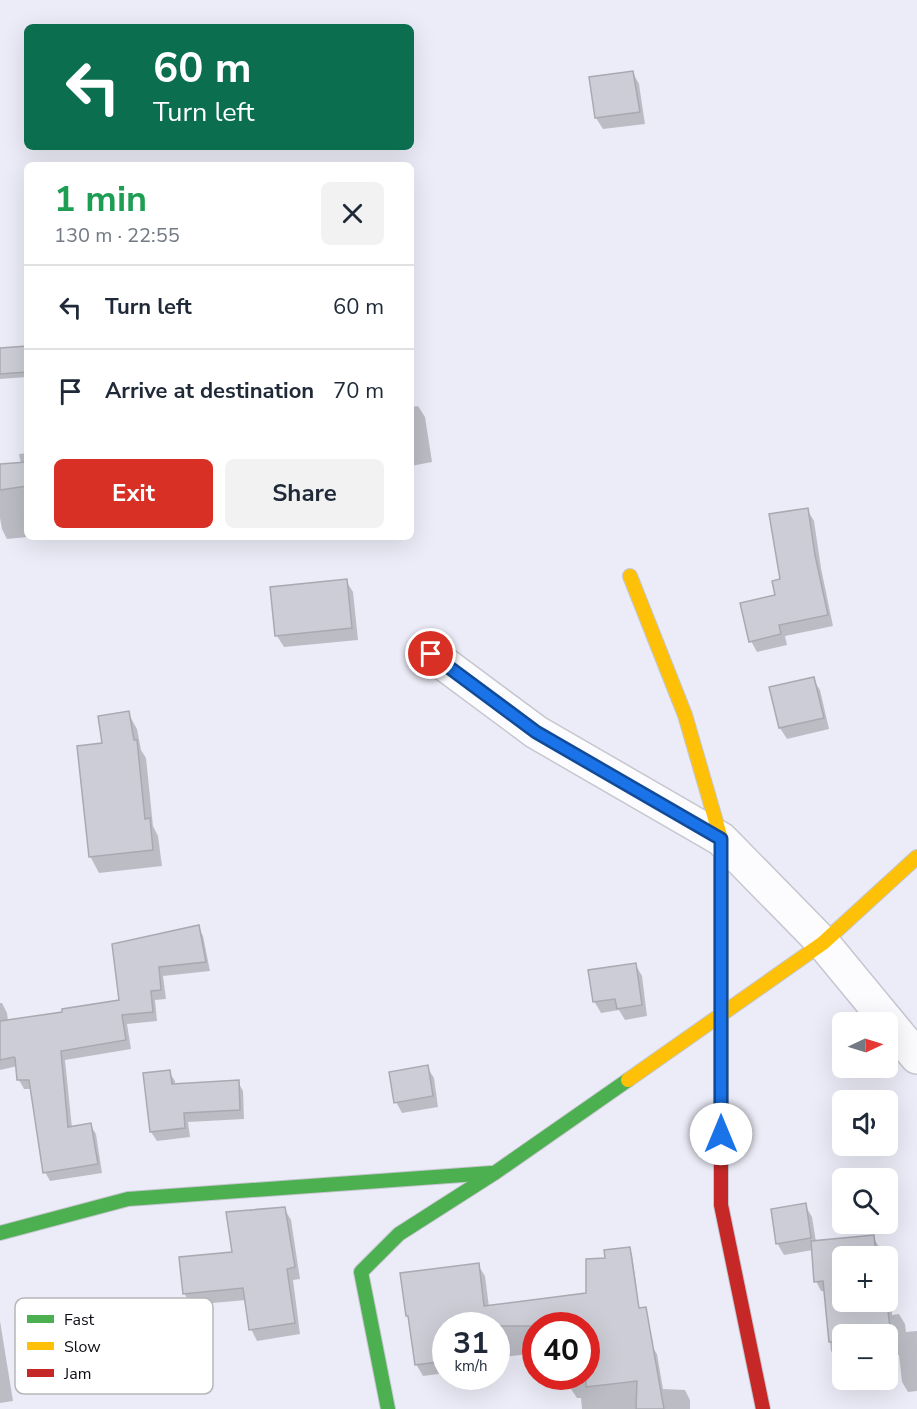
<!DOCTYPE html>
<meta charset="utf-8">
<style>
:root{--surface:#fff;--page:#f2f2f3;--text:#1f2937;--muted:#747a83;--line:#e0e1e3;--accent:#d93025}
body{margin:0;font-family:"Nunito Sans",sans-serif;background:var(--page);color:var(--text);height:100vh;display:flex;flex-direction:column;font-size:22px;white-space:nowrap}
*{box-sizing:border-box;margin:0}
p{font-size:20px;color:var(--muted)}
.icon{flex:none;width:33px;height:33px;fill:none;stroke:currentColor;stroke-width:2;stroke-linecap:round;stroke-linejoin:round}
.map{position:relative;flex:1;overflow:hidden}
.panel{position:absolute;left:24px;top:162px;width:390px;height:378px;display:flex;flex-direction:column;background:var(--surface);border-radius:9px;box-shadow:0 6px 24px #0002}
.panel>*{flex:none}
.top-card{position:absolute;left:24px;top:24px;width:390px;height:126px;border-radius:9px;box-shadow:0 6px 24px #0002;background:#0b6e4f;color:#fff;overflow:hidden}
.needle{width:39px;rotate:86deg}
.tools{position:absolute;left:832px;top:1012px;display:grid;gap:12px}
.tools a{display:grid;place-items:center;width:66px;height:66px;border-radius:9px;background:var(--surface);box-shadow:0 6px 24px #0002;font-size:30px}
.speed{position:absolute;left:432px;top:1312px;display:flex;gap:12px;font-size:30px;font-weight:700;text-align:center}
.speed>*{display:grid;place-content:center;width:78px;height:78px;border-radius:50%;background:var(--surface);box-shadow:0 6px 24px #0002;line-height:1}
.speed small{font-size:15px;font-weight:400}
.speed .limit{border:9px solid #d22;background:#fff;color:#111}
.pin{position:absolute;display:grid;place-items:center;width:51px;height:51px;color:#fff;margin:-26px;border:3px solid #fff;border-radius:50%;box-shadow:0 2px 6px #0007}
.me{position:absolute;width:66px;margin:-33px;rotate:0deg;stroke-linejoin:round;filter:drop-shadow(0 0 4px #0008)}
.turn{display:flex;align-items:center;gap:21px;height:126px;padding:0 30px;font-size:27px}
.turn .icon{width:78px;height:78px;stroke-width:2.5}
.turn b{display:block;font-size:42px;line-height:51px}
.round{display:grid;place-items:center;flex:none;width:63px;height:63px;border-radius:9px;background:var(--page)}
.head{display:flex;align-items:center;justify-content:space-between;height:102px;padding:0 30px}
h1{font-size:36px;font-weight:700;line-height:45px;color:#1e9e55}
.action{display:flex;gap:12px;margin-top:auto;padding:12px 30px}
.action a{flex:1;height:69px;border-radius:9px;background:var(--accent);color:#fff;font-size:24px;font-weight:700;line-height:69px;text-align:center}
.action a+a{background:var(--page);color:var(--text)}
ul{padding:0;list-style:none}
li{display:flex;align-items:center;gap:18px;height:84px;padding:0 30px;border-top:2px solid var(--line)}
li div{flex:1}
li b{display:block;font-size:22px}
li em{font-style:normal}
.map>svg:first-child{display:block}
</style>
<div class="map">
<svg width="917" height="1409" viewBox="0 0 917 1409">
<rect width="100%" height="100%" fill="#ebecf7"/>
<g fill="#0003">
<path d="M288,24L290,27H267Z"/>
<path d="M633,73L639,84L645,124L603,129L596,118L591,79Z"/>
<path d="M27,348V377L0,379V349Z"/>
<path d="M418,406L425,417L432,462L411,466V407Z"/>
<path d="M27,453V537L7,539L2,529L0,518V465L21,464L19,454Z"/>
<path d="M807,509L814,521L821,568L833,626L785,636L787,645L757,652L751,641L777,596Z"/>
<path d="M346,581L353,592L358,640L284,647L277,636L272,588Z"/>
<path d="M813,679L820,690L829,729L787,739L780,728L771,688Z"/>
<path d="M128,713L137,729L141,750L146,758L153,826L158,836L162,866L99,873L90,856L104,745Z"/>
<path d="M198,927L203,936L210,971L163,976L166,999L155,1000L157,1021L127,1024L131,1049L65,1060L72,1128L90,1125L96,1134L102,1173L50,1181L45,1172L32,1089H24L19,1080L18,1066L0,1070V1003H2L7,1013L8,1021L64,1013L121,1001Z"/>
<path d="M635,964L642,976L647,1016L625,1020L619,1010L601,1013L594,1001Z"/>
<path d="M427,1067L434,1078L438,1107L402,1113L396,1102Z"/>
<path d="M169,1072L175,1081V1085L238,1082L243,1091L244,1119L188,1122L190,1137L157,1141L151,1132L144,1075Z"/>
<path d="M805,1205L812,1217L816,1242L873,1237L879,1247L880,1257H843V1302H888V1300L892,1306V1315L899,1314L905,1324L906,1332L917,1331V1391L908,1392L902,1382L899,1355L888,1356V1335H843V1361H837L831,1351L825,1291H821L816,1281L813,1250L784,1255L777,1243Z"/>
<path d="M284,1208L291,1220L300,1279L293,1280L300,1334L257,1341L251,1329L246,1300L191,1305L184,1293L234,1253Z"/>
<path d="M629,1248L632,1254L637,1290L614,1293Z"/>
<path d="M478,1265L485,1276L489,1307L560,1326H536V1353L496,1358V1326H446V1373L423,1376L416,1364L410,1321L407,1316Z"/>
<path d="M0,1321L13,1401L0,1403Z"/>
<path d="M651,1345L657,1354L663,1389L685,1390L690,1400V1409H582L581,1398H577L571,1389L570,1377H586Z"/>
</g>
<g fill="#cccdd6" stroke="#a8a9b1" stroke-width="1.5">
<path d="M633,71L640,112L595,118L589,77Z"/>
<path d="M27,346V372L0,374V348Z"/>
<path d="M27,462V486L0,490V464Z"/>
<path d="M808,508L815,555L828,615L779,625L781,634L749,642L740,603L775,595L772,581L780,579L769,514Z"/>
<path d="M347,579L352,628L275,636L270,587Z"/>
<path d="M814,677L824,718L779,728L769,687Z"/>
<path d="M129,711L134,740H137L145,819L150,818L153,850L89,857L77,746L102,743L98,716Z"/>
<path d="M199,925L206,962L159,967L161,990L151,991L153,1012L122,1015L126,1040L61,1051L68,1127L91,1123L98,1164L43,1173L29,1080H17L15,1058L14,1057L0,1060V1021L62,1012V1009L119,1000L112,944Z"/>
<path d="M636,963L642,1005L617,1009L615,999L593,1002L588,970Z"/>
<path d="M428,1065L433,1096L394,1103L389,1072Z"/>
<path d="M170,1070L172,1084L239,1080L240,1110L184,1113L185,1128L150,1132L143,1073Z"/>
<path d="M806,1203L811,1238L776,1244L771,1209Z"/>
<path d="M285,1207L295,1267L287,1269L295,1323L249,1330L243,1288L183,1294L179,1257L232,1252L226,1212Z"/>
<path d="M874,1235L876,1257H843V1302H887L891,1336L843,1335V1341L829,1342L823,1281L814,1282L811,1241Z"/>
<path d="M630,1247L639,1308L646,1307L664,1409H636L637,1381L586,1387V1326H446V1361L415,1365L408,1316H406L400,1273L479,1263L484,1306L586,1293V1259L605,1258L604,1250Z"/>
</g>
<g fill="none" stroke-linecap="round" stroke-linejoin="round">
<g stroke="#c5c6cf" stroke-width="36">
<path id="street" d="M431,654L536,732L721,839L823,943L917,1057"/>
</g>
<g stroke="#c5c6cf" stroke-width="16">
<g id="fast">
<path d="M0,1233L128,1199L491,1173"/>
<path d="M388,1409L361,1272L399,1234L496,1172L628,1080"/>
</g>
</g>
<g stroke="#c5c6cf" stroke-width="16">
<g id="slow">
<path d="M630,576L685,715L721,839V1052"/>
<path d="M628,1080L823,943L917,857"/>
</g>
</g>
<g stroke="#c5c6cf" stroke-width="16">
<path id="jam" d="M721,1052V1205L763,1409"/>
</g>
<use href="#street" stroke="#fcfcfe" stroke-width="33"/>
<use href="#fast" stroke="#4caf50" stroke-width="14"/>
<use href="#slow" stroke="#ffc107" stroke-width="14"/>
<use href="#jam" stroke="#c62828" stroke-width="14"/>
</g>
<g fill="none" stroke-linecap="round" stroke-linejoin="round">
<g stroke="#114b97" stroke-width="15">
<path id="route" d="M431,654L536,732L721,839V1134"/>
</g>
<use href="#route" stroke="#1a73e8" stroke-width="10"/>
</g>
<rect x="15" y="1298" width="198" height="96" rx="9" fill="#fff" stroke="#b6b6b8" stroke-width="1.5"/>
<rect x="27" y="1315" width="27" height="8" fill="#4caf50"/>
<rect x="27" y="1342" width="27" height="8" fill="#ffc107"/>
<rect x="27" y="1369" width="27" height="8" fill="#c62828"/>
<g font-size="16" fill="#0b0c13">
<text x="64" y="1325">Fast</text>
<text x="64" y="1352">Slow</text>
<text x="64" y="1379">Jam</text>
</g>
</svg>
<div class="tools">
<a><svg class="needle" viewBox="-14 -14 28 28"><path d="M0-13l5 13h-10z" fill="#e53935"/><path d="M0 13l5-13h-10z" fill="#747a83"/></svg></a>
<a><svg class="icon" aria-label="sound" viewBox="0 0 24 24"><path d="M4 9h4l5-4v14l-5-4H4zM17 9q2 3 0 6"/></svg></a>
<a><svg class="icon" aria-label="search" viewBox="0 0 24 24"><circle cx="10" cy="10" r="6"/><path d="M15 15l6 6"/></svg></a>
<a>+</a>
<a>−</a>
</div>
<div class="speed"><div>31<small>km/h</small></div><div class="limit">40</div></div>
<div class="pin" style="left:431px;top:654px;background:#d93025"><svg class="icon" aria-label="arrive" viewBox="0 0 24 24"><path d="M6 21V4h12l-3 4 3 4H6"/></svg></div>
<svg class="me" style="left:721px;top:1134px" viewBox="-20 -20 40 40"><circle r="19" fill="#fff"/><path d="M0-13L10 11 0 6-10 11z" fill="#1a73e8"/></svg>
<div class="top-card">
<div class="turn"><svg class="icon" aria-label="left" viewBox="0 0 24 24"><path d="M17 20v-9H6M10 6l-5 5 5 5"/></svg><div><b>60 m</b>Turn left</div></div>
</div>
<section class="panel">
<div class="head"><div><h1>1 min</h1><p>130 m · 22:55</p></div><a class="round"><svg class="icon" aria-label="close" viewBox="0 0 24 24"><path d="M6 6l12 12M18 6L6 18"/></svg></a></div>
<ul>
<li><svg class="icon" aria-label="left" viewBox="0 0 24 24"><path d="M17 20v-9H6M10 6l-5 5 5 5"/></svg><div><b>Turn left</b></div><em>60 m</em></li>
<li><svg class="icon" aria-label="arrive" viewBox="0 0 24 24"><path d="M6 21V4h12l-3 4 3 4H6"/></svg><div><b>Arrive at destination</b></div><em>70 m</em></li>
</ul>
<div class="action"><a>Exit</a><a>Share</a></div>
</section>
</div>
